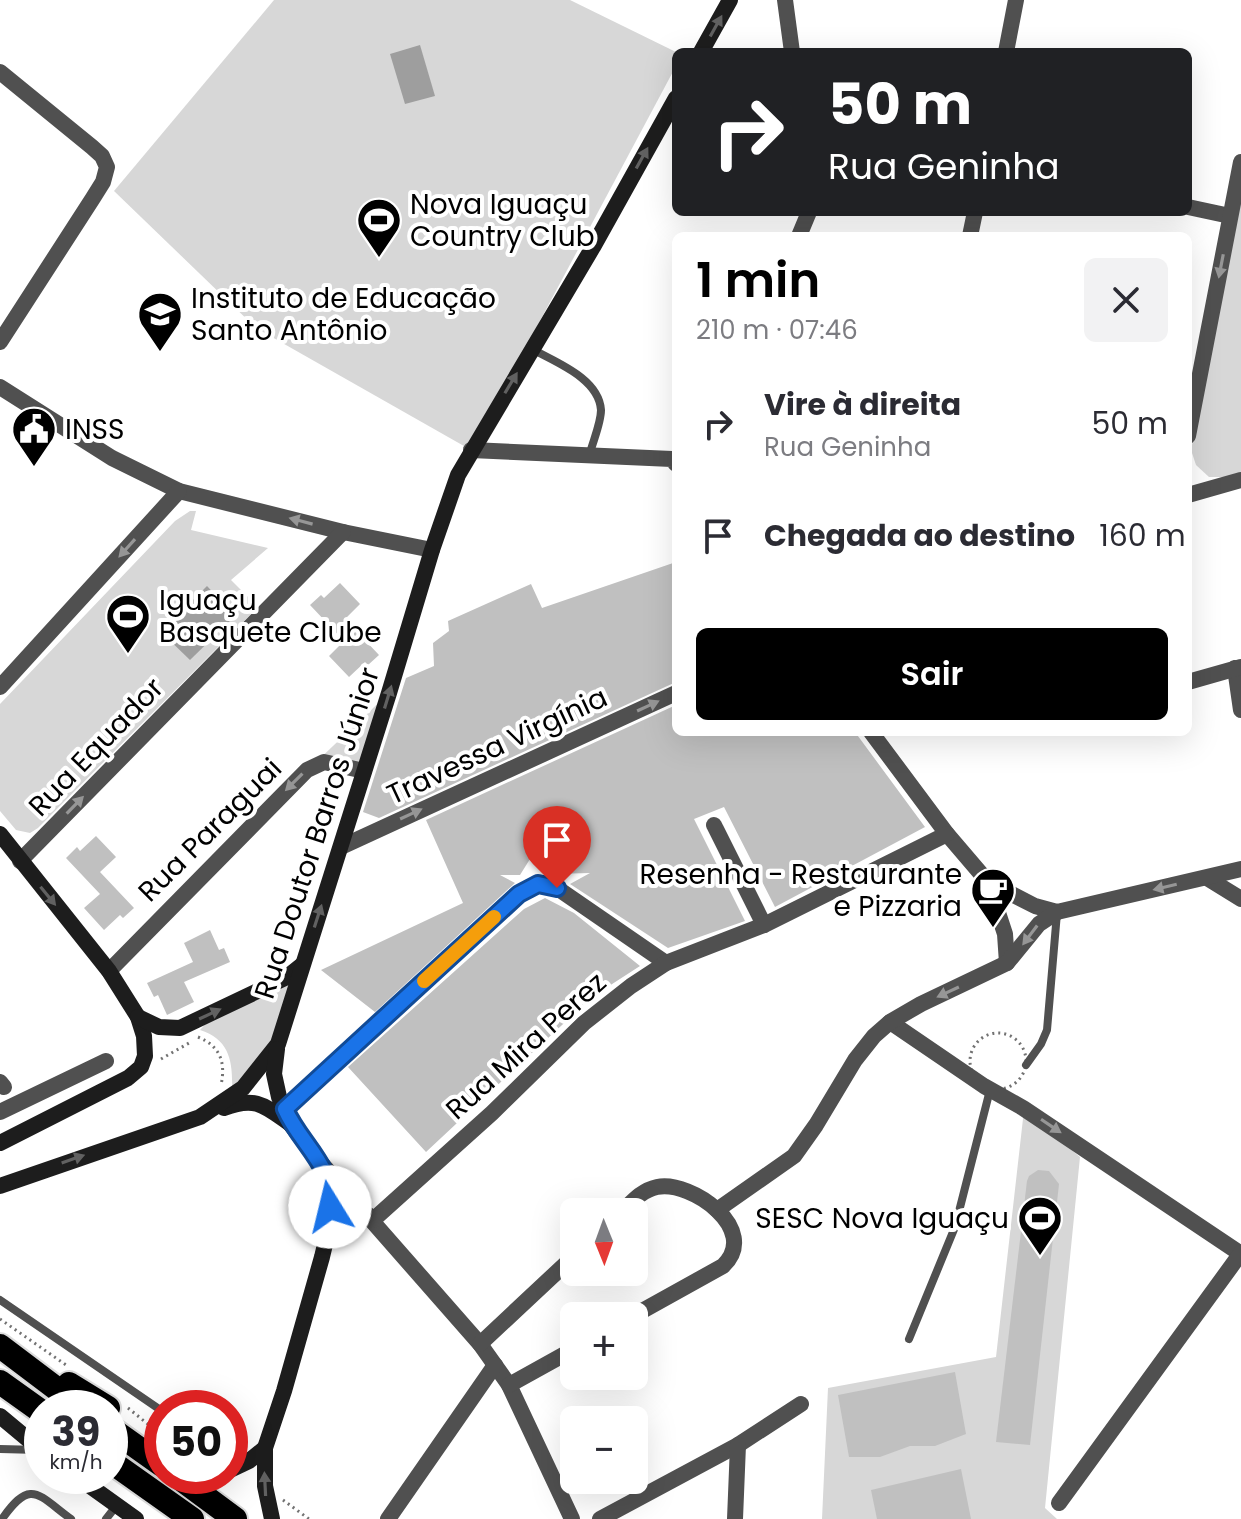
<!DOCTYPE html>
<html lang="pt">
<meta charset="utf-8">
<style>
:root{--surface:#fff;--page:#f2f2f3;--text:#2b2b33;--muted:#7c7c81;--accent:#000}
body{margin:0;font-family:Poppins,sans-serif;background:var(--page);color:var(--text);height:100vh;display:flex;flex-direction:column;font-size:30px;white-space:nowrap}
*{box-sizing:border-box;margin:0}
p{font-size:26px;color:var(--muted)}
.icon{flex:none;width:44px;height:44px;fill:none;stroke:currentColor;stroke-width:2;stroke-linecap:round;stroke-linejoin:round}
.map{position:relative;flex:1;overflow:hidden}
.details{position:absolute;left:672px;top:232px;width:520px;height:504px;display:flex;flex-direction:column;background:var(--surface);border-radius:12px;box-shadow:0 8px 32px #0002}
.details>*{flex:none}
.top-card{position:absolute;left:672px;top:48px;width:520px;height:168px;border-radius:12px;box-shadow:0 8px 32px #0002;background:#202124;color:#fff;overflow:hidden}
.needle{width:52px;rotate:179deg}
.tools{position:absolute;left:560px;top:1198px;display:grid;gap:16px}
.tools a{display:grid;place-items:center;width:88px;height:88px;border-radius:12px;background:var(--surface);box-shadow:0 8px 32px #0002;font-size:40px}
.speed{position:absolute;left:24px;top:1390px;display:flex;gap:16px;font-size:40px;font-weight:700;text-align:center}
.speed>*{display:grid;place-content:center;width:104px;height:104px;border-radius:50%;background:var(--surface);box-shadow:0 8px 32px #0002;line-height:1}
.speed small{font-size:20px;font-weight:400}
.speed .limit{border:12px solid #d22;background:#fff;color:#111}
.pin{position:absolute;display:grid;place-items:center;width:68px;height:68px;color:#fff;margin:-82px -34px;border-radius:50% 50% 50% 0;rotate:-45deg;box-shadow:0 0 8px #0007}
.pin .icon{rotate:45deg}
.me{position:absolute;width:88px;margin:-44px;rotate:351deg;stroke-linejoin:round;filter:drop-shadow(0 0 6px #0008)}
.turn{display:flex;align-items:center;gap:28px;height:168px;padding:0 24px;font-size:36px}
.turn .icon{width:104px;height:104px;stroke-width:2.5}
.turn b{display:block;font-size:56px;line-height:68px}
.round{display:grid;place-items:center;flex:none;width:84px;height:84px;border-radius:12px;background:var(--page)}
.head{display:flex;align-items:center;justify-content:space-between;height:136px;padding:0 24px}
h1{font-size:48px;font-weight:600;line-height:60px;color:var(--accent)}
.action{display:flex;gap:16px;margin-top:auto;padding:16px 24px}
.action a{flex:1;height:92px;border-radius:12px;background:var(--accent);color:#fff;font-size:32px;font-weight:600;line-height:92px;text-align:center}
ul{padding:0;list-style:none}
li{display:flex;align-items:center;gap:24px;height:112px;padding:0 24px}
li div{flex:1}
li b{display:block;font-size:30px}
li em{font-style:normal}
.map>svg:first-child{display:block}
</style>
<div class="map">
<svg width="1241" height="1519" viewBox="0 0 1241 1519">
<rect width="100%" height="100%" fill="#fff"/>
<g fill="#d7d7d7">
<path d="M274,0H570L676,52V66L471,450L256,328L114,191Z"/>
<path d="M1241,200V473L1226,477H1209L1196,465L1191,450Z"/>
<path d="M190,511H196L191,530L268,548L231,580L258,607L38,828L30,833L16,830L0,811V704L175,521Z"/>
<path d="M389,693L364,771L314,764Z"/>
<path d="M294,981L271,1048L232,1093C233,1063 231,1040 200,1030L210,1019Z"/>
<path d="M1024,1110L1080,1157L1045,1508L1057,1519H822L828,1388L996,1357Z"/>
</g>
<g fill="#9e9e9e">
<path d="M420,45L435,96L405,104L390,54Z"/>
<path d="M207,586L235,616L190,660L161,632Z"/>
</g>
<g fill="#c0c0c0">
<path d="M676,562V682L379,818L363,812L406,678L434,666L433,643L449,631L448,621L531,584L542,608Z"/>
<path d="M340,583L360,604L345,619L379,655L368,665L365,662L349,677L329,656L344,641L310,605L321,595L324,598Z"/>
<path d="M676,705V732H855L925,827L775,907L724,807L694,819L745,921L668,948L570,884L590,873L554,874L530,859L520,875H500L515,883L375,1012L321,970L463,903L426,820Z"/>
<path d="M96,836L116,857L100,872L134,908L123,918L120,915L104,930L84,908L100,894L66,858L77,847L80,851Z"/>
<path d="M545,898L574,913L640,966L592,997L426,1152L348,1067L524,909Z"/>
<path d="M210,930L219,950L224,948L230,962L184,982L194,1002L167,1015L158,995L154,997L147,983L193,962L184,943Z"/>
<path d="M1038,1170L1049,1171L1059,1184L1030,1445L996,1442L1027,1181L1029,1176Z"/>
<path d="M955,1372L966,1434L935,1446H910L880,1457H849L838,1395Z"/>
<path d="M961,1469L971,1519H877L871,1490Z"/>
</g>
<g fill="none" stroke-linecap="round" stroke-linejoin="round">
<g stroke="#dbdbdb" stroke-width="28">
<g id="highway">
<path d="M0,1346L82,1408"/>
<path d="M0,1382L42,1412"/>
<path d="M69,1384L108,1408"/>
<path d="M110,1428L162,1465"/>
<path d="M110,1461L192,1519"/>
<path d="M177,1476L235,1519"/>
</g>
</g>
<g stroke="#727272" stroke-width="3" stroke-dasharray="2 4" stroke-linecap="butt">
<circle cx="998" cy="1061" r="28"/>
<path d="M198,1037C220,1046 226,1062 221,1085"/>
<path d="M161,1059L189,1043"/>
<path d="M0,1319L66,1365"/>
<path d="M128,1408L159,1433L162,1429"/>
<path d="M52,1476L62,1483"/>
<path d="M283,1500L309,1519"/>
</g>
<g stroke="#505050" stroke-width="8">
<path d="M532,349C555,362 599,378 601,410C601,423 593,441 590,453"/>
<path d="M1026,1065L1041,1044L1047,1030L1057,913"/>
<path d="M0,1300L162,1411"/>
<path d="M909,1339L955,1227L990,1090"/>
<path d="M0,1449L39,1450"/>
<path d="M230,1456L244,1464"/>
<path d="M2,1519C31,1478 37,1494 71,1519"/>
<path d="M106,1519L117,1505"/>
</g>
<g stroke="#505050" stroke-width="16">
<path d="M785,0L792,52"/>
<path d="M1006,52L1016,0"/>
<path d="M0,72L92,147L102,156L107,167L103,182L93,198L0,342"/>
<path d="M1188,207L1230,216"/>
<path d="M799,236L809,212"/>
<path d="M970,236L975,212"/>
<path d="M0,387L112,458L179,491L343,532L432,550"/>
<path d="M1188,436L1241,162"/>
<path d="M471,450L672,459L676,464"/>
<path d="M1188,495L1241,480"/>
<path d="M1235,668L1241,710"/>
<path d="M1188,682L1241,667"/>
<path d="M0,687L179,491"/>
<path d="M871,732L947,834L988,882L1005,934L1007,963"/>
<path d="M714,825L764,925"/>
<path d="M341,847L676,693"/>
<path d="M20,861L343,532"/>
<path d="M1207,878L1241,899"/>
<path d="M988,882L1035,906L1057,912L1241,869"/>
<path d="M109,971L307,770L324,762L364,771"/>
<path d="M890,1022L984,1086L1023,1108L1241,1254"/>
<path d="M0,1082L4,1087"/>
<path d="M285,1109L519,894C532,885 542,882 557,888L666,963"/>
<path d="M0,1112L106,1061"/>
<path d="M322,1164L480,1344L509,1385L572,1519"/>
<path d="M717,1210L794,1156L816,1125L855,1060L874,1036L890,1022L921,1004L1007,963L1039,924L1057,912"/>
<path d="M622,1212C632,1202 642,1190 657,1187C692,1180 761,1230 723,1266L633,1316"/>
<path d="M373,1220L492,1113L584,1023L631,986L666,963L764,925L947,834"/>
<path d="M328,1232C338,1217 351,1212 368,1215"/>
<path d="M480,1344L574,1256"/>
<path d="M509,1385L574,1349"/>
<path d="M1059,1503L1241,1253"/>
<path d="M388,1519L495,1365"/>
<path d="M600,1519L738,1445L801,1404"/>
<path d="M735,1519L738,1445"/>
</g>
<g stroke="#1d1d1d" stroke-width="16">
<path d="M701,52L730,0"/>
<path d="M0,834L109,971L138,1017L144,1036L145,1056L141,1067L128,1078L0,1143"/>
<path d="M138,1017L159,1027L180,1028L287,977L302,965"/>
<path d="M224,1108C255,1096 264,1105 289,1123"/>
<path d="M0,1186L200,1117L243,1088L278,1044L389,693L432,550L458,475L593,247L676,98"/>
<path d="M0,1416L42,1451"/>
<path d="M230,1470L249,1461L265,1448"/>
<path d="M76,1476L136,1519"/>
<path d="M272,1519L265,1486V1448L284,1391L322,1257L328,1232L331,1198L325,1170L291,1125L279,1097L274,1074L277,1049"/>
</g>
<use href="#highway" stroke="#000" stroke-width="24"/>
</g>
<defs><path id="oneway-solid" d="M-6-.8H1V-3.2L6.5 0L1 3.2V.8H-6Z" transform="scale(2)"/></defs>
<g fill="#616161">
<use href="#oneway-solid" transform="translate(716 26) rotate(-61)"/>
<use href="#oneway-solid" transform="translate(642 158) rotate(-61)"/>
<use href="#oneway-solid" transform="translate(511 383) rotate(-59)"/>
<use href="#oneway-solid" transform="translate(388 697) rotate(-73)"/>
<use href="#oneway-solid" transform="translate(48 896) rotate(51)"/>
<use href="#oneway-solid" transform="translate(318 916) rotate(-72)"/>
<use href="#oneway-solid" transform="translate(210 1014) rotate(-25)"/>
<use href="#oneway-solid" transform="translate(73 1159) rotate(-19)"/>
<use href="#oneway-solid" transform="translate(265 1484) rotate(-93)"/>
</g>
<g fill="#969696">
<use href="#oneway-solid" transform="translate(1221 266) rotate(101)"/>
<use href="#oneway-solid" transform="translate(301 521) rotate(-165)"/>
<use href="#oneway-solid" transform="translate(127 548) rotate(132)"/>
<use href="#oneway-solid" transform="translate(648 706) rotate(-25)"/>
<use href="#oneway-solid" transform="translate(294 782) rotate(135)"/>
<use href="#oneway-solid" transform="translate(75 805) rotate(-46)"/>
<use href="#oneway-solid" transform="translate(411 814) rotate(-25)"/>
<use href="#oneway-solid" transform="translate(1165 887) rotate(167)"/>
<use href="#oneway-solid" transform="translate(1030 935) rotate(127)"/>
<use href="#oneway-solid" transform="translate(948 992) rotate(155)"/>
<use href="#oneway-solid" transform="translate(1051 1126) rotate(34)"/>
</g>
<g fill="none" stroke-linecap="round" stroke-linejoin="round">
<g stroke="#114b97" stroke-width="20">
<path id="route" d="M330,1207C335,1166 300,1144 285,1109L519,894L538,884L557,888"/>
</g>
<use href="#route" stroke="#1a73e8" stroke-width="14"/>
<path stroke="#f59e0b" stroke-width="14" d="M424,981L494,917"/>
</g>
<defs>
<g id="stadium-pin" transform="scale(2.3)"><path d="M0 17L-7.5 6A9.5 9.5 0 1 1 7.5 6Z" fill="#000" stroke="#fff"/><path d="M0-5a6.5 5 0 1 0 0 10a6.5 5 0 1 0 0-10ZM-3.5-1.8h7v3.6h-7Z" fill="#fff"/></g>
<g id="school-pin" transform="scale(2.3)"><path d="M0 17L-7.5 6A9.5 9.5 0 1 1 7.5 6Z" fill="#000" stroke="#fff"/><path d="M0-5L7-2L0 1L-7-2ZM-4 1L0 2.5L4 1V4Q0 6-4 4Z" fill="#fff"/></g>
<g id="civic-pin" transform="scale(2.3)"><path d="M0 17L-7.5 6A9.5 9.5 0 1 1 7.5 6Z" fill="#000" stroke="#fff"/><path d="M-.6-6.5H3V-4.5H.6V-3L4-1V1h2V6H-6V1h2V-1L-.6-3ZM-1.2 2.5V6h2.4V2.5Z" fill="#fff"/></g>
<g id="cafe-pin" transform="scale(2.3)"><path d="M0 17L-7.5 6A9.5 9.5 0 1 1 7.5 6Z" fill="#000" stroke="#fff"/><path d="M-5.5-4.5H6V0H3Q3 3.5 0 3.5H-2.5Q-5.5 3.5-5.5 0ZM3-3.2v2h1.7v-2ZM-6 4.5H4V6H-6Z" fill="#fff"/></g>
</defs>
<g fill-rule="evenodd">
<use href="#stadium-pin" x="379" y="220"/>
<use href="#school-pin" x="160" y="314"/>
<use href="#civic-pin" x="34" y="429"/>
<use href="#stadium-pin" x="128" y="616"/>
<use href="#cafe-pin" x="993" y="890"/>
<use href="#stadium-pin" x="1040" y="1218"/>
</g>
<g text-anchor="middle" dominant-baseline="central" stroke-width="8" stroke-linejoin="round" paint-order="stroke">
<g font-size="28" fill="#000" stroke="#fff" text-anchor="start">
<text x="410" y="204">Nova Iguaçu<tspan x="410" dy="32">Country Club</tspan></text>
<text x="191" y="298">Instituto de Educação<tspan x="191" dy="32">Santo Antônio</tspan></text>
<text x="65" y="429">INSS</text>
<text x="159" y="600">Iguaçu<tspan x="159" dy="32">Basquete Clube</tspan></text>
<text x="962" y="874" text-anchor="end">Resenha - Restaurante<tspan x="962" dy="32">e Pizzaria</tspan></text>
<text x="1009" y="1218" text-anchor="end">SESC Nova Iguaçu</text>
</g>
<g font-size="28" fill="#000" stroke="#fff">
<text transform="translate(497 746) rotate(-25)">Travessa Virgínia</text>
<text transform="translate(96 747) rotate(-46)">Rua Equador</text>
<text transform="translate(210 830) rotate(-45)">Rua Paraguai</text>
<text transform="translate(317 833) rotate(-72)">Rua Doutor Barros Júnior</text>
<text transform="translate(526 1046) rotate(-42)">Rua Mira Perez</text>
</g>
</g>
</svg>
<div class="tools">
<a><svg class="needle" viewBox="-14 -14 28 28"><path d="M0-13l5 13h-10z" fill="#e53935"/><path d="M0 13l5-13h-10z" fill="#7c7c81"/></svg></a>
<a>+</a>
<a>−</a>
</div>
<div class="speed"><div>39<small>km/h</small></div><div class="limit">50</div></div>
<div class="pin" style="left:557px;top:888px;background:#d93025"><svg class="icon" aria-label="arrive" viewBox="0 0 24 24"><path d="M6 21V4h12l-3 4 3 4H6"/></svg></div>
<svg class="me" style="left:330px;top:1207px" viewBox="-20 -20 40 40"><circle r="19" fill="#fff"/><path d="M0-13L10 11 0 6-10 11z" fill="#1a73e8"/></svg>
<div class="top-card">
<div class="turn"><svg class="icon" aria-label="right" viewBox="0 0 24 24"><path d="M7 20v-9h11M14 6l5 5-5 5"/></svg><div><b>50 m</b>Rua Geninha</div></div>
</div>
<section class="details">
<div class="head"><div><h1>1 min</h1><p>210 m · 07:46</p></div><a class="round"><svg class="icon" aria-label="close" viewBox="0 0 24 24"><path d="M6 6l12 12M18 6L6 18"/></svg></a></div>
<ul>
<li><svg class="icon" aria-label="right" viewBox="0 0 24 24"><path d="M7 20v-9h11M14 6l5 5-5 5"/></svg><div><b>Vire à direita</b><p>Rua Geninha</p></div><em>50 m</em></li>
<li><svg class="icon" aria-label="arrive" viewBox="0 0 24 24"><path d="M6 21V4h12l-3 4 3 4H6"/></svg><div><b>Chegada ao destino</b></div><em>160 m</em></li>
</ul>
<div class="action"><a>Sair</a></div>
</section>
</div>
